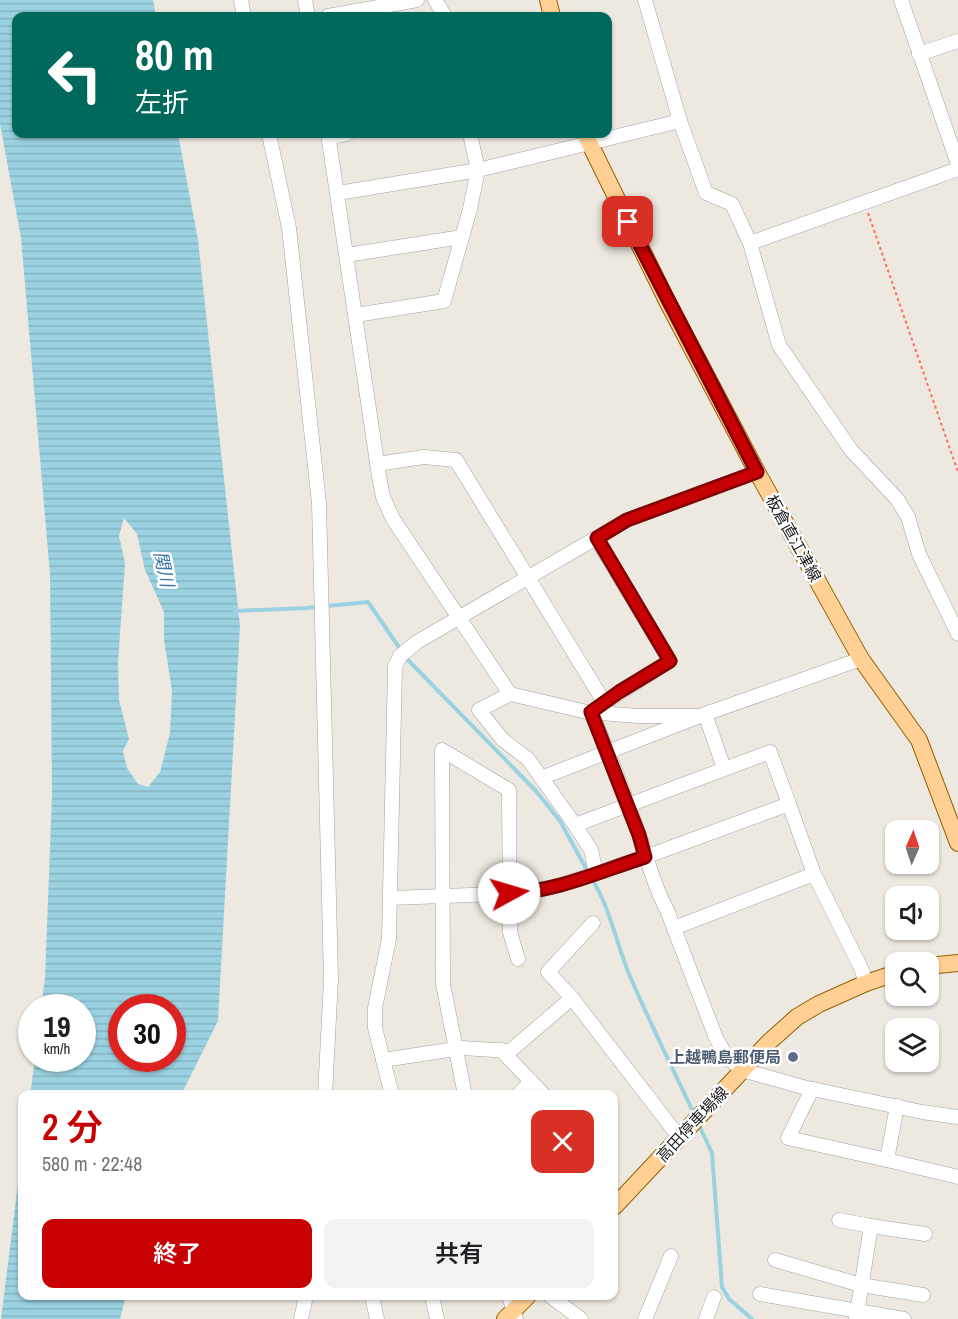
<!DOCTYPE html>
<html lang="ja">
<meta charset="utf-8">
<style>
:root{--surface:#fff;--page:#f2f2f2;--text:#202124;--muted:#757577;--accent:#c70003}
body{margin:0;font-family:"Archivo Narrow","Noto Sans JP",sans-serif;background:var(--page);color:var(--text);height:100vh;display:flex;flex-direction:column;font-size:22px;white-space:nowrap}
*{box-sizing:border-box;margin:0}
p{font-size:20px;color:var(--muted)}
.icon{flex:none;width:33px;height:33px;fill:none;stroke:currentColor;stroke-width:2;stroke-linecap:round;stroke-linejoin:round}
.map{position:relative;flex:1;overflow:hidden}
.side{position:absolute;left:18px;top:1090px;width:600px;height:210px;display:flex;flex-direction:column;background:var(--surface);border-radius:12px;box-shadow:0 2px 4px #0004}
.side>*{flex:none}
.top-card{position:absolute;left:12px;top:12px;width:600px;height:126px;border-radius:12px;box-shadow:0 2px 4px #0004;background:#00695c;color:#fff;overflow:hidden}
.needle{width:39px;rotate:3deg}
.controls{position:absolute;left:885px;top:820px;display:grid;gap:12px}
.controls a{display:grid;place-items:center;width:54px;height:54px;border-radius:12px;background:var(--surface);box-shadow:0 2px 4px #0004;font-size:30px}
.speed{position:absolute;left:18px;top:994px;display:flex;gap:12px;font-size:30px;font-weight:700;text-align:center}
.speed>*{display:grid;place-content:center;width:78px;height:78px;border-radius:50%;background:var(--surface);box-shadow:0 2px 4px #0004;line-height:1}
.speed small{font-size:15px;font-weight:400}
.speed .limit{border:9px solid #d22;background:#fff;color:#111}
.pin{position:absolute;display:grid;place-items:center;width:51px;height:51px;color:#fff;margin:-26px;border-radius:12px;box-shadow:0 3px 9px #0006}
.me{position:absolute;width:66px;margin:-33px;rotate:84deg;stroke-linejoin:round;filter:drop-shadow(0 0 4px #0008)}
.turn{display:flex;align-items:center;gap:21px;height:126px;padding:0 24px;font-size:27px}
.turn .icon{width:78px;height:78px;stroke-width:2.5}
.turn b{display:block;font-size:42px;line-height:51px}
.round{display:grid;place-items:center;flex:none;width:63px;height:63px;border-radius:12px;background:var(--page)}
.summary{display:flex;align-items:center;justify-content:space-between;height:102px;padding:0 24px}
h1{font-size:36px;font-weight:600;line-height:45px;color:var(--accent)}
.cta{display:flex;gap:12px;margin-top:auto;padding:12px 24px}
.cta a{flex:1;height:69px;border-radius:12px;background:var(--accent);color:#fff;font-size:24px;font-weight:600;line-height:69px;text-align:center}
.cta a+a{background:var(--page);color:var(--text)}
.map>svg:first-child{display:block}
</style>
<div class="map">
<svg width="958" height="1319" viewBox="0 0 958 1319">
<defs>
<pattern id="water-rules" width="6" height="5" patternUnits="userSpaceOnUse" patternTransform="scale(1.5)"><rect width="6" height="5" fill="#9bd2e1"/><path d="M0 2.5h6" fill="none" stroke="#85b4c0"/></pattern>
</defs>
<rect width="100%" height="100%" fill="#eee9e0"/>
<g fill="url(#water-rules)" fill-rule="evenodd">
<path d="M0,0H153L156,16H16V134H178L198,240L240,626L218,1021L181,1095H30L35,1059H82V1008H41L45,978L52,796L50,574L21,238L0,124ZM124,518L137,534L145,570L164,612V640L172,691L170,733L160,772L148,787L138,784L127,768L123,751L129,739L119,700L118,663L125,563L119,536ZM122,1008H172V1059H122Z"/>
<path d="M22,1152V1296H126L120,1319H1Z"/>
</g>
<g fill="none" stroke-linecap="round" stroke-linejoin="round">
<g stroke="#9bd2e1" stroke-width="4">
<path d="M235,611L306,608L368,602L407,659L536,791L560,821L588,872"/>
<path d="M592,879C610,908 616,942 629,974C649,1021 672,1067 694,1114"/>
<path d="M698,1123L712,1153L722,1287L729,1299L752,1319"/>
</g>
<g stroke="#a2a2a2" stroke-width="15">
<g id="minor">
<path d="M241,0L244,16"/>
<path d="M305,0L308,16"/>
<path d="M435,0L445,16"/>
<path d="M645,0L680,121L706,193L732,204L750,243L779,345L851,450L897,499L908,517L919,554L958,634"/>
<path d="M901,0L958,164"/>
<path d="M328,16L417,0"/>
<path d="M919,54L958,41"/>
<path d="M269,134L289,228L319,503L331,979L325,1095"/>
<path d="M328,134L379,476L383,497L393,519L510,694L587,712L638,716H699"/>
<path d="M329,137L347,134"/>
<path d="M338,193L478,170L680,121"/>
<path d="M750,243L958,169"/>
<path d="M347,255L462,237"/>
<path d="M356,315L444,301L470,209L478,170L470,134"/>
<path d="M377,464L424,457L456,460L604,702"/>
<path d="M596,538L670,661L598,707"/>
<path d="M510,694L479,710L503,740L528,759L575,825"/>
<path d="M591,712C608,751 624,792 638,832C648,859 653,885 667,910L716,1038L727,1057L742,1070L803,1087L922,1112L958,1117"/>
<path d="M705,714L724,768"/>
<path d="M541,778L705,714L861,659"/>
<path d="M596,873L591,850L575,825L770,752L789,804"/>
<path d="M391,898L524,893L560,885L645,857L789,804L814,874L861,968L866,983"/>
<path d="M674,928L814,874"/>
<path d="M572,998L548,972L593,923"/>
<path d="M501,1050L544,1095"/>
<path d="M383,1060L462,1048L510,1051L572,998L679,1137"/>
<path d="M812,1089L788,1138L887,1160L897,1106"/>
<path d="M392,1095L375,1028V1008L389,939L395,667L400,656L417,642L627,520L757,472"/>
<path d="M465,1095L443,984L442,750L509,790L510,932L518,959"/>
<path d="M518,1095L531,1081"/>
<path d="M887,1160L958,1177"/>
<path d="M839,1220L871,1226"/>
<path d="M775,1260L861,1285L923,1295"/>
<path d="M760,1294L904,1319"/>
<path d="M372,1296L377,1319"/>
<path d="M432,1296L437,1319"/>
<path d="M509,1296L516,1319"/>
<path d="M550,1296L581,1319"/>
<path d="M301,1319L306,1296"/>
<path d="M645,1319L671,1256"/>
<path d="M706,1319L714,1297"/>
<path d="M856,1319L871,1226L925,1234"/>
</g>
</g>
<g stroke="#936000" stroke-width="18">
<g id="major">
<path d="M548,0L552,16"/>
<path d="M585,134L667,301L757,472L861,659L919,740L958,843"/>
<path d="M928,966L958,963"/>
<path d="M614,1207L769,1042L797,1017L819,1004L866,983L896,973"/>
<path d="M505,1319L528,1296"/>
</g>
</g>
<path stroke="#ff6e60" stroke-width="2" stroke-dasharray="3 3" stroke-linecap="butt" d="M868,213L958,472"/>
<use href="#minor" stroke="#fff" stroke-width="14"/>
<use href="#major" stroke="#ffcf94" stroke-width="16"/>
</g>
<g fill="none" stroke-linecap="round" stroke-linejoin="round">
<g stroke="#810002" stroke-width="15">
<path id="route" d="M509,893C556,892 601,871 645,857L639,835L591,712L619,692L670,661L597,538L627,520L757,472L628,222"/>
</g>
<use href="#route" stroke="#c70003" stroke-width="10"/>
</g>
<circle fill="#5c6f8a" stroke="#fff" stroke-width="2" cx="793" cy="1057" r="6"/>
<g text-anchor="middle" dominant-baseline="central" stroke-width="5" stroke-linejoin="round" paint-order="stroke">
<g font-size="16" fill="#1b1b1b" stroke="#fff">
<text transform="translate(794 538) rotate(61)">板倉直江津線</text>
<text transform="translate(692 1124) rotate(-47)">高田停車場線</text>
</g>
<g font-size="16" font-weight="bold" fill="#4e5e75" stroke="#fff" text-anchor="end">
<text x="781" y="1057">上越鴨島郵便局</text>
</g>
<g font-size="18" font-style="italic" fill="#3d76ac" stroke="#fff">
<text transform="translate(164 569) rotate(78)">関川</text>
</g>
</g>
</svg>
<div class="controls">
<a><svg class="needle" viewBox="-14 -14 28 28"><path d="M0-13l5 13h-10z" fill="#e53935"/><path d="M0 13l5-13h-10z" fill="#757577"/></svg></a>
<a><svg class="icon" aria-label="sound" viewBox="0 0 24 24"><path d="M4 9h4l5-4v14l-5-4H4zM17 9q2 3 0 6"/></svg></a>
<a><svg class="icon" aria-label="search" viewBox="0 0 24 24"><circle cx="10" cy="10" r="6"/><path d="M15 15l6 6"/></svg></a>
<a><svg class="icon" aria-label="layers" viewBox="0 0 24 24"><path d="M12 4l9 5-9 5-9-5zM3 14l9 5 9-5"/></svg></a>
</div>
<div class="speed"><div>19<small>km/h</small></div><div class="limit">30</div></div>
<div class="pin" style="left:628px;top:222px;background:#d93025"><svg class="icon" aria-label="arrive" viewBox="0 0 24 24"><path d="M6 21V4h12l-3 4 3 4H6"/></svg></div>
<svg class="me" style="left:509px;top:893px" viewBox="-20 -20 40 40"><circle r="19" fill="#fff"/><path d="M0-13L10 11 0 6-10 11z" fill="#c70003"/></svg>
<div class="top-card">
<div class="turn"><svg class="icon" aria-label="left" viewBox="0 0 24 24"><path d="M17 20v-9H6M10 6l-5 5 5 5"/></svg><div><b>80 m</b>左折</div></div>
</div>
<section class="side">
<div class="summary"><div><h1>2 分</h1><p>580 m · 22:48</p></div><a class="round" style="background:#d93025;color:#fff"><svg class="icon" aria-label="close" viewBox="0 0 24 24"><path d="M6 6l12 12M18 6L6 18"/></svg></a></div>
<div class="cta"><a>終了</a><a>共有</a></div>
</section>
</div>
